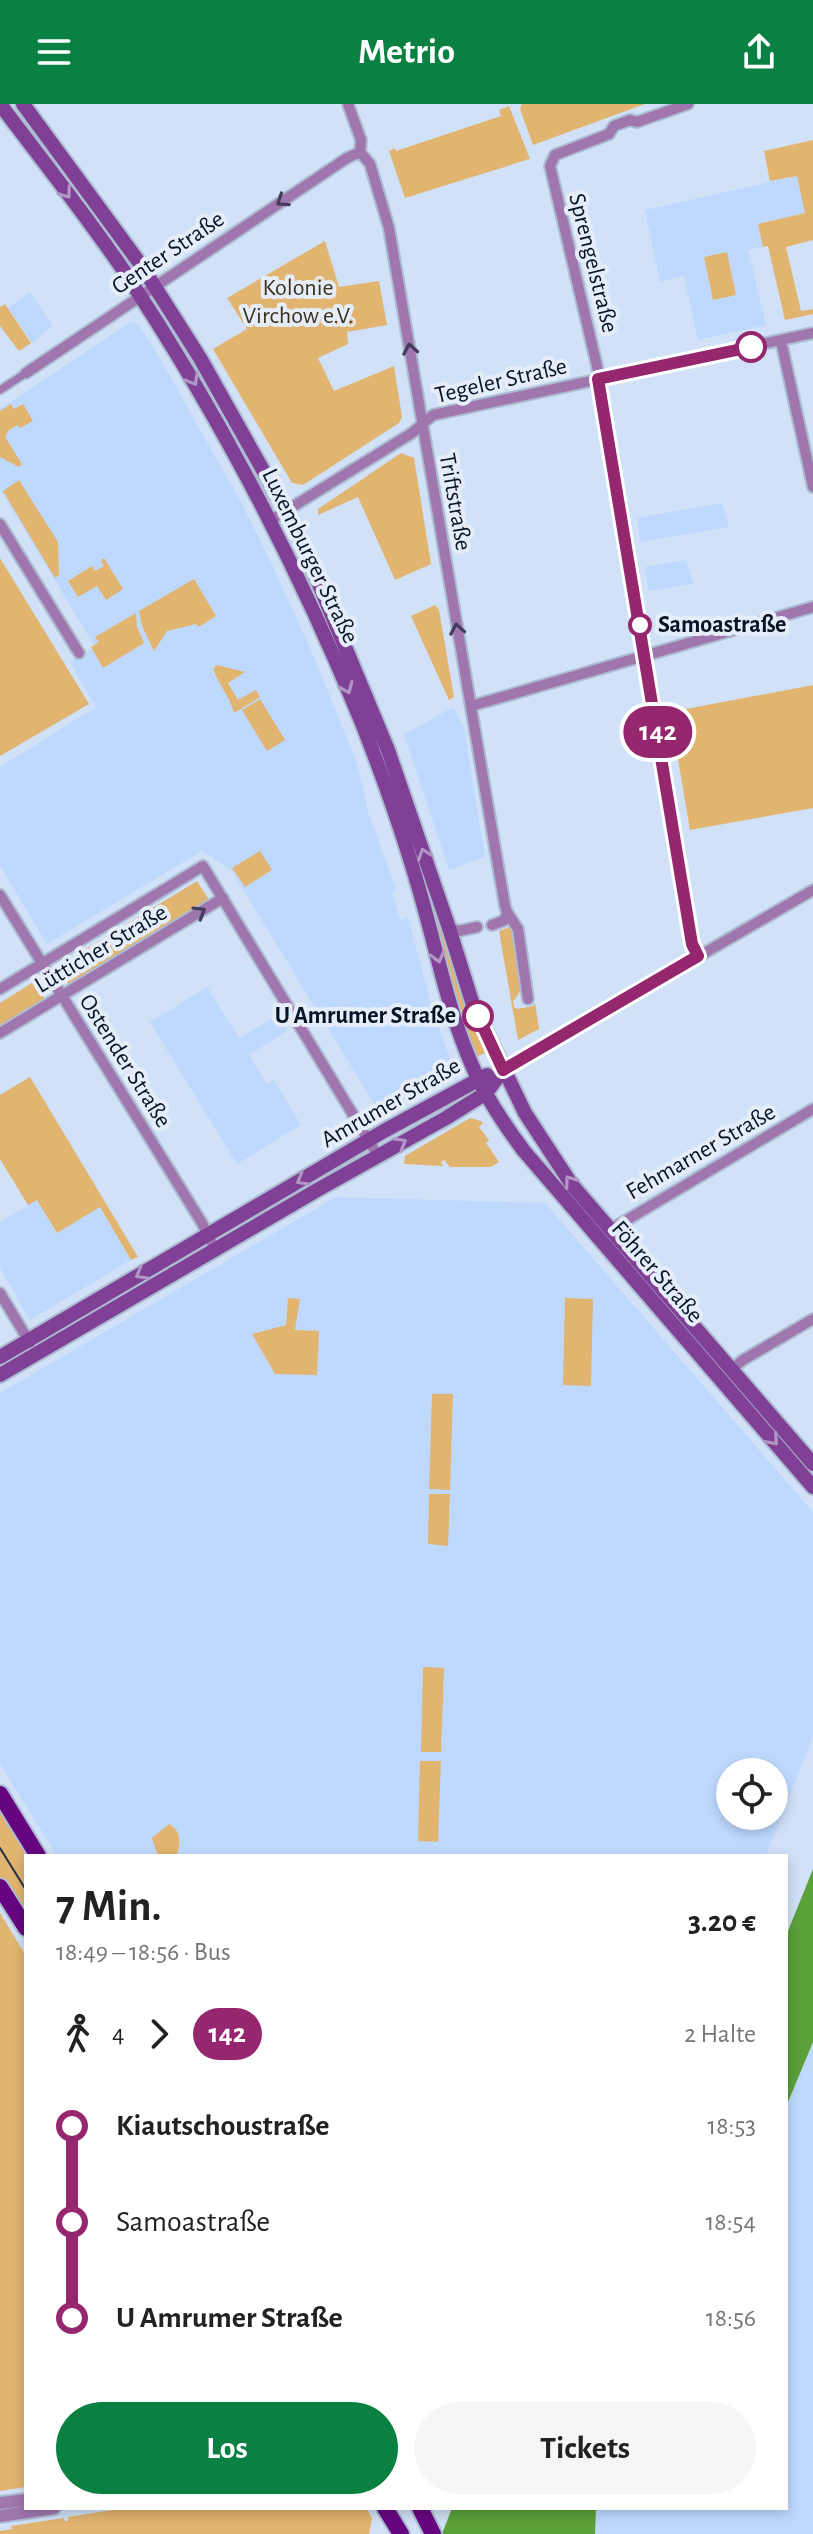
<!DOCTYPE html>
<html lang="de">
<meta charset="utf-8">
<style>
body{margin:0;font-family:"Alegreya Sans",sans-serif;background:#f6f6f6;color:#222;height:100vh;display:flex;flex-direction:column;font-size:30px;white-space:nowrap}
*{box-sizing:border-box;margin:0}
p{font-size:26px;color:#767676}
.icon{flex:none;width:44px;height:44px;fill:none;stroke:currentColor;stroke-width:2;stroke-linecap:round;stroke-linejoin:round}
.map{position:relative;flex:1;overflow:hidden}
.side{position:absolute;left:24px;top:1750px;width:764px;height:656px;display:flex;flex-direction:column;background:#fff;border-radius:0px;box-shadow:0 4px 12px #0003}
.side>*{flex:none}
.badge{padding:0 16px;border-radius:26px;font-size:28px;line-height:52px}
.controls{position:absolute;left:716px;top:1654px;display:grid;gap:16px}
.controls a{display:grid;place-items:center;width:72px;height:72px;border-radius:50%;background:#fff;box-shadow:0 4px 12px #0003;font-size:40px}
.map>.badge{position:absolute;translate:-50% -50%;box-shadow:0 0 0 4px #fff}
.legs{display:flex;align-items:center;gap:12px;height:88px;padding:0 32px;font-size:26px}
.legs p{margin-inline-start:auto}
.summary{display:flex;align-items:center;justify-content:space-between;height:136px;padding:0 32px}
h1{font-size:44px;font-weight:700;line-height:60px}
.action{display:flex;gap:16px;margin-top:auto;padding:16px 32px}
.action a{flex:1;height:92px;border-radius:48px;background:#0b8043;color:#fff;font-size:32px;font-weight:700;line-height:92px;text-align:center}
.action a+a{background:#f6f6f6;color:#222}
ul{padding:0 32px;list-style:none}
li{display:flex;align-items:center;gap:28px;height:96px;font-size:30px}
li i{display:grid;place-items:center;width:12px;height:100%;margin:0 10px;background:currentColor}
li i::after{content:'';width:20px;height:20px;margin:-10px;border:6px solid;border-radius:50%;background:#fff}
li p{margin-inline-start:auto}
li:first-child i{background:linear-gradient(#0000 50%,currentColor 0)}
li:last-child i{background:linear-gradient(currentColor 50%,#0000 0)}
header{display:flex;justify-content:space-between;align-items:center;height:104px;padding:0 32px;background:#0b8043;color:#fff;font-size:36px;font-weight:700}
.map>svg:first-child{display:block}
</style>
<header><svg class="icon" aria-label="menu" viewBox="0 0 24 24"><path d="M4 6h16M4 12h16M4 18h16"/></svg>Metrio<svg class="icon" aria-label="share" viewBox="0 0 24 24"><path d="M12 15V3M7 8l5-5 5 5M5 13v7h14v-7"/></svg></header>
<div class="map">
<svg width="813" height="2430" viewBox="0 0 813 2430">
<rect width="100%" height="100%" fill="#d1e1f7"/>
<path fill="#bfd9fe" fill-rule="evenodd" d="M797,72l9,37 -48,11 5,23 -15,3 18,75 -68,15 -14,-64 -24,6 -15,-72z
M30,188l23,34 -21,17 -24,-35z
M131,218l7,2 16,24 89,158 30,61 38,83 46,113 12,52 27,74 -4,3 8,28 8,-3 25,94 21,60 -73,44 -150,-245 -29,-19 -155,93 -47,-78v-99l96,-60 -26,-45 25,-15 -95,-158v-80z
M722,399l7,24 -88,15 -4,-24z
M686,456l7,24 -44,7 -4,-24z
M451,604l3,1 10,18 21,130 -36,13 -45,-135z
M207,883l32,51 38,-22 10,15 -38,24 18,29 7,-4 27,45 -64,39 -87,-142z
M336,1093l209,6 268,309v224l-47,120h-709l-57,-92v-371zM730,1668h44v44h-44z
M37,1096l20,33 43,-26 31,53 -101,60 -30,-52v-46z
M813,1938v492h-218l1,-26h190v-401z"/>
<path fill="#e1b470" d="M522,0h123l-112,41 -13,-36z
M509,2l21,53 -125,39 -16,-47 6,-3 1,3 105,-35 -2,-6z
M813,36v100l-27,7 15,64 12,-2v5l-28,6 -17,-74 -5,1 -5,-23 47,-11 -8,-37 -27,5 -6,-30z
M325,137l14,46 40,-6 8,44 -40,7 1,12 -30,14 16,33 60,-25 8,51 -3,6 -96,62 -11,-2 -79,-134 34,-20 -20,-31z
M727,148l9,43 -23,5 -9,-43z
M5,200l26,39 -12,8 -19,-25v-19z
M11,300l3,5 9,-5 10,17 -13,7 -2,-3 -9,5 -4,7 17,27 -3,3 -19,-10v-46z
M401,349l13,5 17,106 -36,16 -37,-83 -40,18v-6z
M19,376l39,62 1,33 -4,3 -52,-87z
M0,454l89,146 -89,52z
M104,454l19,31 -17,11 -9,-14 -19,11 -10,-16 24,-15 3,5 9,-5 -3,-6z
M194,475l22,37 -17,11 -3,-3 -29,7 -13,20 -12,-25 -3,-15z
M435,501l4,5 15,87 -5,3 -38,-84z
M136,509l1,14 7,16 -41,25 -12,-21 8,-5 -4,-5z
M217,561l28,7 -17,11 10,17 18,-10 4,7 -26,16c-5,-18 -15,-28 -21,-44z
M813,581v123l-123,22 -20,-118z
M260,595l25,41 -18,11 -25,-41z
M392,673l68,214 25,62 -9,4 -87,-279z
M260,747l12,19 -27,17 -13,-19z
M197,777l12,19 -140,85 -11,-19z
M510,823l3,2c4,21 18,56 0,72l1,6 3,2 16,-3 2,-3 4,26 -21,11 -19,-109z
M35,877l10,18 -45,28v-24z
M30,973l108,180 -7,3 -31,-53 -43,26 -20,-33 -9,5 -28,-46v-64z
M470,1014l11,3 2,2 -4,4 10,13 -3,3 13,19 -8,5h-41l-6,-7 -3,2 2,4 -39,-2 1,-8z
M288,1194l12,1 -5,31 24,1 -2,44 -42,-1 -23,-40 34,-9z
M565,1194l28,1 -2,87 -28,-1z
M432,1290h21l-3,96 -21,-1z
M429,1390h21l-2,52 -20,-2z
M423,1563l21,1 -3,84h-20z
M420,1657h21l-3,81 -20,-1z
M0,1705l29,47h-3v62l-26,-41z
M169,1720c13,7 11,19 8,32h-19l-6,-18z
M0,1809l26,43v531l-26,4z
M125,2404h241l6,10 -3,16h-369v-3l12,-2 -1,-3 53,-8 1,3h3v-4z"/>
<path fill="#5ba039" d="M813,1765v173l-27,65v-171z
M452,2404h144l-1,26h-153z"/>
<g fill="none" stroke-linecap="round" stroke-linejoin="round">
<defs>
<path id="pedestrian" d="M0,286l26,-17"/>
<path id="minor" d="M348,0l13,36 -1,12 10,12 19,64 116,678 2,6 11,17 10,70
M688,0l-51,18 -7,-2 -16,6 -5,8 -54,21 -5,11 47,200 95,578 6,12
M781,237l32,146
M26,269l321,-215 13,-6
M271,416l141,-87 21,-18 380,-82
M0,420l79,129
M471,602l342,-99
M0,791l202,328 13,26
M492,821l13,-5 2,-8
M449,824l10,3 18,-4
M0,885l203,-123 175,290
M0,929l223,-135
M503,966l310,-180
M610,1126l203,-121
M0,1189l30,50
M731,1266l12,-10 70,-41"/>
<path id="tertiary" d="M0,2399l26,-3
M0,2412l54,-8"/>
<path id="secondary" d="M0,0c42,56 87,112 126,170 94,142 172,292 236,449 21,54 41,110 57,166 17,58 28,118 52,174 13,32 32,60 53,88l289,336
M23,0l118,161 59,93 96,171 92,221 61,178 24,77 52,108 47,72 241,279
M0,1253l384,-226 103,-56
M0,1271l319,-186 127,-71 40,-25 17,-23"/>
<path id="primary" d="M0,1690l38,62
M0,1783l26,41
M385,2404l16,26
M420,2404l13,26"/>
</defs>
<use href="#pedestrian" stroke="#acbcd1" stroke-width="11"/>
<use href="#minor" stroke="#acbcd1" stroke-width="14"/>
<use href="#tertiary" stroke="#acbcd1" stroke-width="16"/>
<use href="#secondary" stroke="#acbcd1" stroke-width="18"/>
<use href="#primary" stroke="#acbcd1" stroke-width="20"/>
<use href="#pedestrian" stroke="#a076af" stroke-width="7"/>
<use href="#minor" stroke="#a076af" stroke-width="10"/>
<use href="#tertiary" stroke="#a076af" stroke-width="12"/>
<use href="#secondary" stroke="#804095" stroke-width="14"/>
<use href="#primary" stroke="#670581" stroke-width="16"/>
<path stroke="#253346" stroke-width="2" d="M0,1744l26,42"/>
</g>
<defs><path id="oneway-chevron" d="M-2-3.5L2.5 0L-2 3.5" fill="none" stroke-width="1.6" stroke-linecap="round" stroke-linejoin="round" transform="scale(2)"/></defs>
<g stroke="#b296c6">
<use href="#oneway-chevron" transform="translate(66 89) rotate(54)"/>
<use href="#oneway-chevron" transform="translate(193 276) rotate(60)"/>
<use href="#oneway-chevron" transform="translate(347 584) rotate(67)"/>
<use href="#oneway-chevron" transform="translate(424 750) rotate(-109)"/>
<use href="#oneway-chevron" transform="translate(438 853) rotate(75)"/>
<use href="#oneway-chevron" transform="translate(401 1039) rotate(-30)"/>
<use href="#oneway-chevron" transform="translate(302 1076) rotate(150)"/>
<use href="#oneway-chevron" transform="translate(570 1077) rotate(-126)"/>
<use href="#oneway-chevron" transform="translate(141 1170) rotate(150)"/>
<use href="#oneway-chevron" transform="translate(773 1336) rotate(49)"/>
</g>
<g stroke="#443b5d">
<use href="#oneway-chevron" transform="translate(282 97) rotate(146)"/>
<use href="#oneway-chevron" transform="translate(410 245) rotate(-100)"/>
<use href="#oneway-chevron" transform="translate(457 525) rotate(-100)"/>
<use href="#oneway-chevron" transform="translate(200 808) rotate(-31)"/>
</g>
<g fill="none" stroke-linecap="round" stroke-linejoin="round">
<defs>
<path id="line-1" d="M478,912l25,54 195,-114 -6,-12 -94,-565 153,-32"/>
</defs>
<use href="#line-1" stroke="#fff" stroke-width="18"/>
<use href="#line-1" stroke="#95276e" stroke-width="12"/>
</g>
<g fill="#fff" stroke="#95276e" stroke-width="4">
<circle cx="751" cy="243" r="14"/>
<circle cx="640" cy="521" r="10"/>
<circle cx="478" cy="912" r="14"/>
</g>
<g text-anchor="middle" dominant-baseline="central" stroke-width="8" stroke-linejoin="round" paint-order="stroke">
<g font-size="24" fill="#061326" stroke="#e5edf8">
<text transform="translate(168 149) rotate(-34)">Genter Straße</text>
<text transform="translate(593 159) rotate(76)">Sprengelstraße</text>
<text transform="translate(501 277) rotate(-13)">Tegeler Straße</text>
<text transform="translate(455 398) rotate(80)">Triftstraße</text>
<text transform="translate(310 452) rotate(64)">Luxemburger Straße</text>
<text transform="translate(101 845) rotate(-31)">Lütticher Straße</text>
<text transform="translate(125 957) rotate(58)">Ostender Straße</text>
<text transform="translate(391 999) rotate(-30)">Amrumer Straße</text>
<text transform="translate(701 1048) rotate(-30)">Fehmarner Straße</text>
<text transform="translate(657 1168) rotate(49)">Föhrer Straße</text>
</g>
<g font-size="24" fill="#3c2f1b" stroke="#e5edf8">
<text x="298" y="184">Kolonie<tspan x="298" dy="28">Virchow e.V.</tspan></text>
</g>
<g font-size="24" font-weight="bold" fill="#061326" stroke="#e5edf8" text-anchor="start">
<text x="658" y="521">Samoastraße</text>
<text x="456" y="912" text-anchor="end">U Amrumer Straße</text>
</g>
</g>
</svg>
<div class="controls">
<a><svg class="icon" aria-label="locate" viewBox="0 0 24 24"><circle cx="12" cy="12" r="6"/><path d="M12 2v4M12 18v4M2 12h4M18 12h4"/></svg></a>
</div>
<b class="badge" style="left:658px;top:628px;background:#95276e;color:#fff">142</b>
<section class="side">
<div class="summary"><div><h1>7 Min.</h1><p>18:49 – 18:56 · Bus</p></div><b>3.20 €</b></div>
<div class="legs"><svg class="icon" aria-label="walk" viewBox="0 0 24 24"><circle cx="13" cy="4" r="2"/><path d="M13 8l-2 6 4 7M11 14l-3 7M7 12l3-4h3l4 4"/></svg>4<svg class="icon" aria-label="forward" viewBox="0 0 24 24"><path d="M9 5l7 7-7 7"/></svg><b class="badge" style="background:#95276e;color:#fff">142</b><p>2 Halte</p></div>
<ul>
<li><i style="color:#95276e"></i><b>Kiautschoustraße</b><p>18:53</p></li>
<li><i style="color:#95276e"></i><span>Samoastraße</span><p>18:54</p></li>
<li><i style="color:#95276e"></i><b>U Amrumer Straße</b><p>18:56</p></li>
</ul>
<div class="action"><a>Los</a><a>Tickets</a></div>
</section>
</div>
